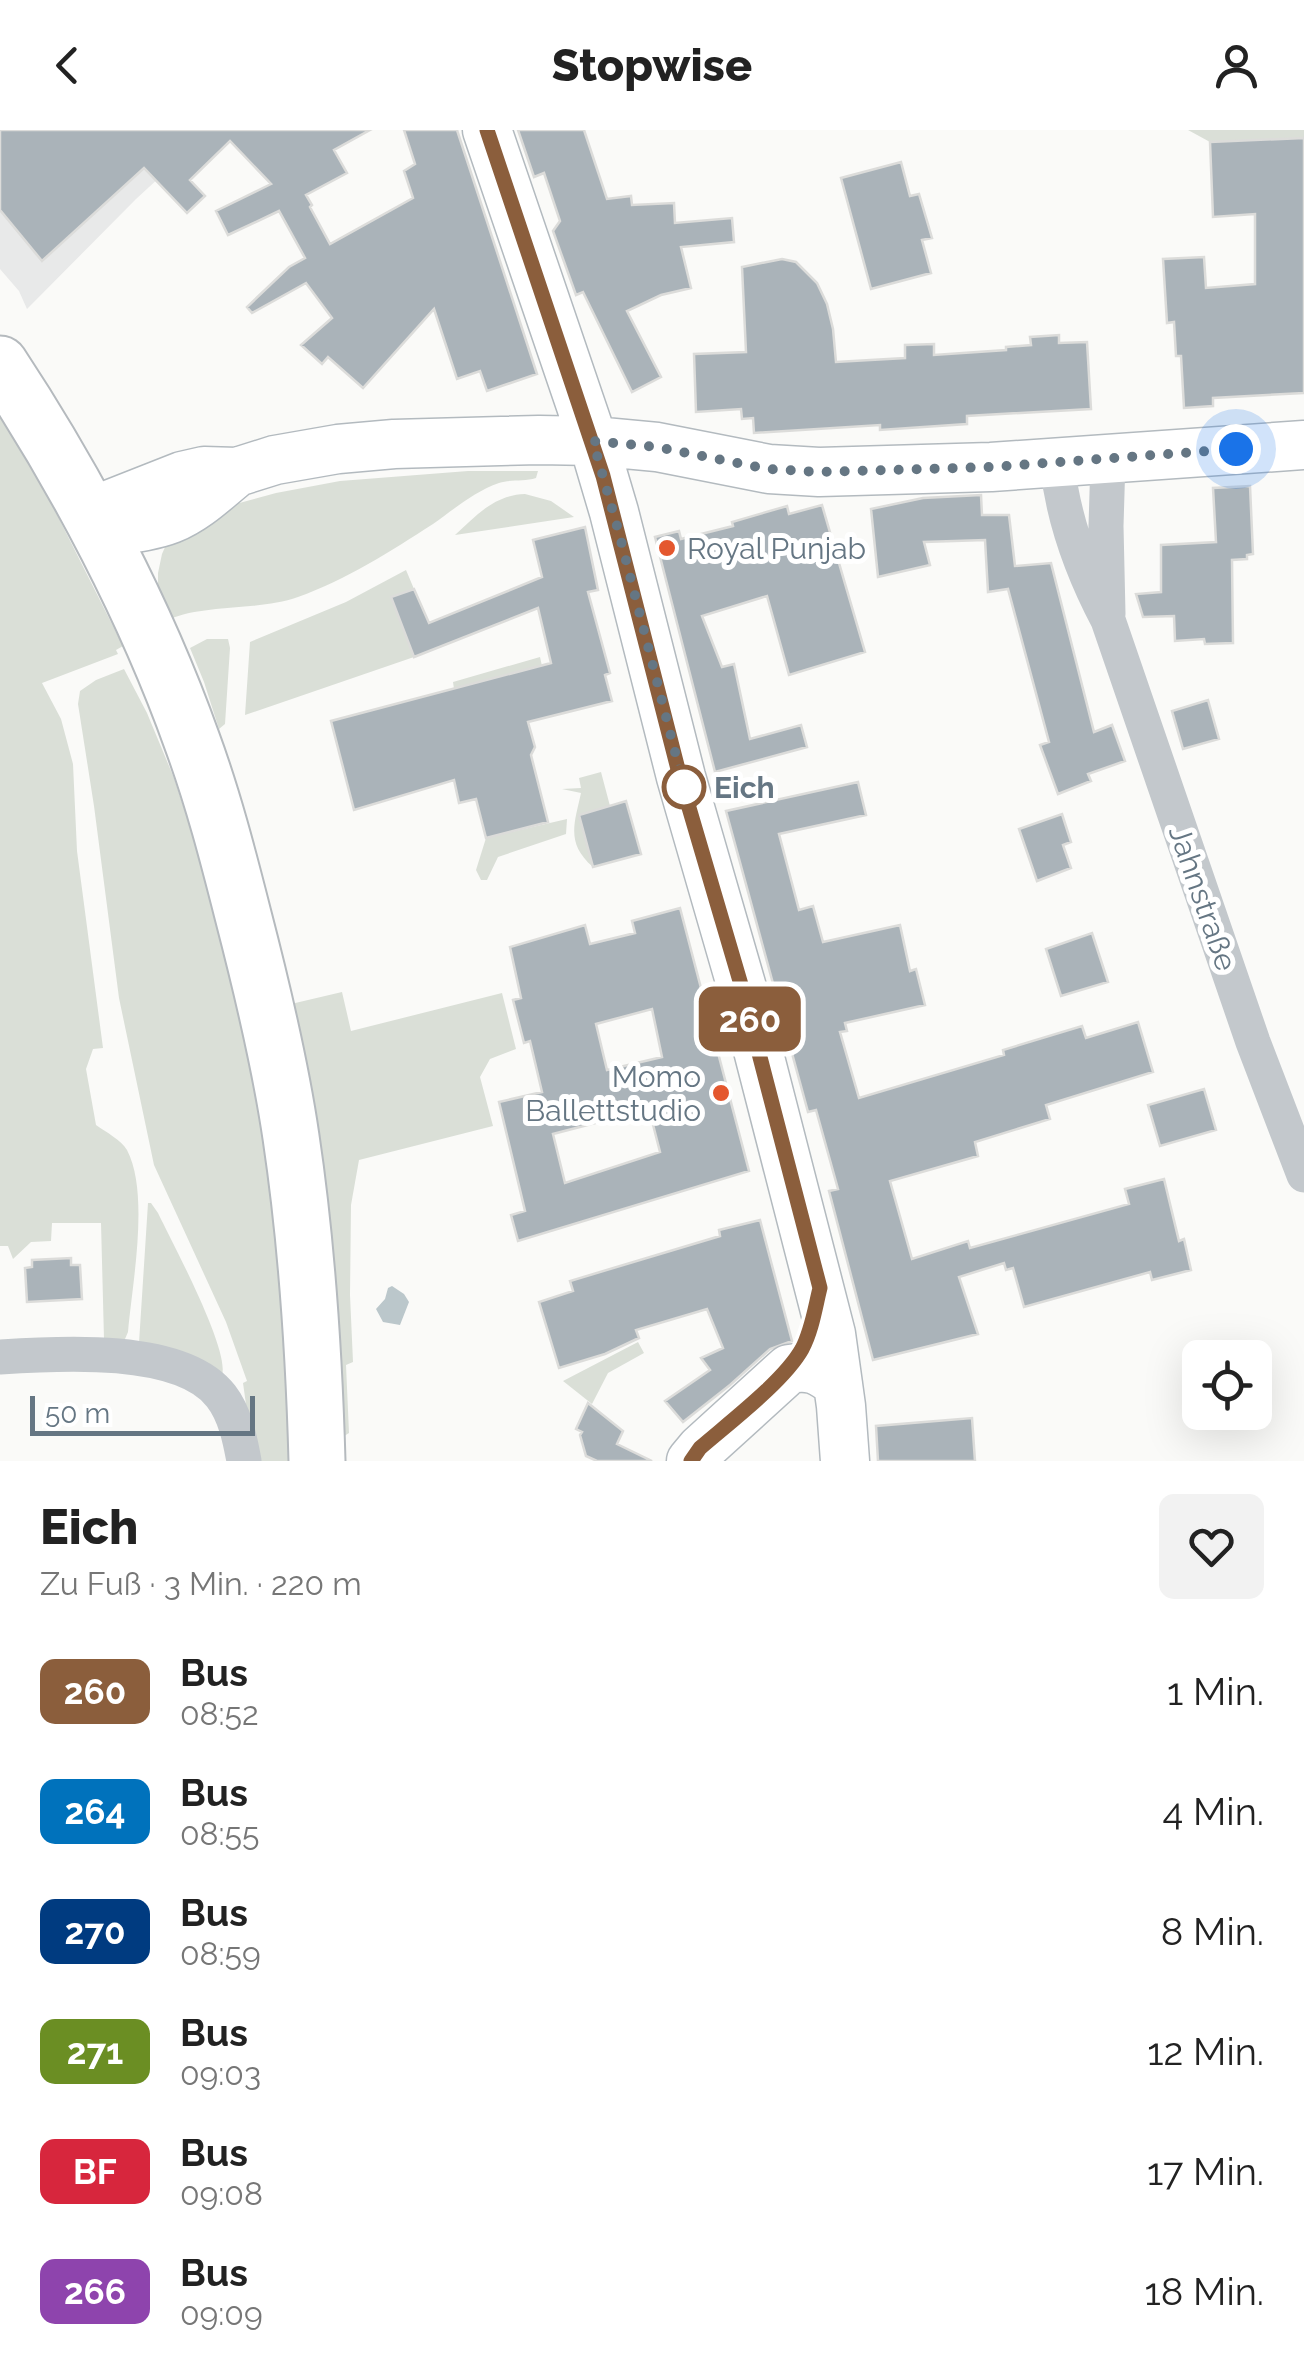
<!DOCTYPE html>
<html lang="de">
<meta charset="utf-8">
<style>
body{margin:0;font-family:Raleway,sans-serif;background:#f2f2f2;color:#222;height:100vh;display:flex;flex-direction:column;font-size:38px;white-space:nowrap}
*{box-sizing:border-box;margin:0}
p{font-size:32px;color:#767676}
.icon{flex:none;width:55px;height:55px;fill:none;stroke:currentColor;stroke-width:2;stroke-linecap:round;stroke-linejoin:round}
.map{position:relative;height:1331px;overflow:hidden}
.side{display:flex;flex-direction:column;background:#fff;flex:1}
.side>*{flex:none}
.badge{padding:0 20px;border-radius:15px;font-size:35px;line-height:65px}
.buttons{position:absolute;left:1182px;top:1210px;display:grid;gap:20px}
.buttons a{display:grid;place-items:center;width:90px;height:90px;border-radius:15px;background:#fff;box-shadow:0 10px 40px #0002;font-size:50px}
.scale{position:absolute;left:30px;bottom:25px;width:225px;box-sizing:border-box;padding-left:10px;border:5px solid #657683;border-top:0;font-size:28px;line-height:35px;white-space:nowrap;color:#657683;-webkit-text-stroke:8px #fff;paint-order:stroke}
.you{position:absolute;width:50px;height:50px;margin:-25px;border:8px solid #fff;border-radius:50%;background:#1a73e8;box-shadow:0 0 0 15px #1a73e833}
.map>.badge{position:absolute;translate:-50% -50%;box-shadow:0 0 0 5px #fff}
.round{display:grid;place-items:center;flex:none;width:105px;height:105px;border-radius:15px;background:#f2f2f2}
.summary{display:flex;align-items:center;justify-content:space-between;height:170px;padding:0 40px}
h1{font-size:48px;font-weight:800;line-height:75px}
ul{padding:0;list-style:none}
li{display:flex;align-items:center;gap:30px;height:120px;padding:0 40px}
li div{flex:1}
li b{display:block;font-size:38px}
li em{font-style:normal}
li .badge{min-width:110px;font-weight:700;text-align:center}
header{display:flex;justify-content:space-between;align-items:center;height:130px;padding:0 40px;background:#fff;font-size:45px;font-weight:800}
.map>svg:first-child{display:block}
</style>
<header><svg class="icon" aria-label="back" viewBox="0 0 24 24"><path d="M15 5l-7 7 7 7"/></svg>Stopwise<svg class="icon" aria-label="person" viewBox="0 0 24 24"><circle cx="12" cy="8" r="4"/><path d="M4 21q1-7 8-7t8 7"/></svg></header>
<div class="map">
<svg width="1304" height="1331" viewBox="0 0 1304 1331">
<rect width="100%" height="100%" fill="#fafaf8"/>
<path fill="#e8e9e9" d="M0,0h210v1l-74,68 -109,110 -8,-18 -19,-22z"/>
<path fill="#dadfd7" d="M1188,0h116v8l-94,4z
M0,282l31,51 92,183 -7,4 2,4 -76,29 19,36 12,45 4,87 26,197 -10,1 -7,20 10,56c10,7 25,15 31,25 23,44 5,134 1,182l-3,7h-21l-3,-116h-49l-1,18 -20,1 -18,17 -5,-13h-8z
M468,341h70l-2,7c-12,4 -25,1 -37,5 -24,8 -46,27 -66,41 -42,27 -87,56 -135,73 -40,14 -93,7 -128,22l-12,-26v-20l4,-19 7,-16 52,-30 55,-15 64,-12z
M525,364l26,7 23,16 -119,18c22,-20 39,-40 70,-41z
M406,440l8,19 -23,9 23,59 -169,58 5,-73 96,-40z
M207,509h21l2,9 -5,76 -6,5 -15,-47 -14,-34z
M540,527l2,9 -88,23 -1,-7z
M124,539l23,44 27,65 55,168 48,258 18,257h-41l-11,-78 4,-2 -21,-59 -72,-157 -35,-167 -25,-192 -16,-102 2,-13 16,-11z
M601,642l9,34 -31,9 14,52c-27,-24 -19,-42 -12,-74l-19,-4 19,-1 -2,-10z
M567,689l-1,15 -68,23 -11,23h-6l-5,-10 10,-32z
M342,862l9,39 151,-38 14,56 -26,10 -10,18 13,49 -134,34 -8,45 -1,90 3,67 -7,3 3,68 -8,5 -50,-434z
M148,1073h3l7,10c14,29 72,137 64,162l-83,-32z
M638,1212l6,11 -36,20 -16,31 -29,-23z"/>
<path fill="#bbc7cb" d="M392,1156l12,8 5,8 -9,23 -17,-3 -7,-13 9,-10 3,-11z"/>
<path fill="#aab3b9" stroke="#dcdcda" stroke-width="2.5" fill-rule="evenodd" d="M0,0h370l-36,20 13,23 -41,22 6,10 -2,2 20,37 83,-46 -9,-27 11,-7 -11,-34h53l80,244 -50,17 -7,-20 -23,8 -23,-70 -71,79 -35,-31 -6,7 -21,-19 31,-27 -26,-35 -54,30 -5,-6 42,-40 16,-9 -26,-47 -51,24 -12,-24 55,-27 -41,-43 -40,39 15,16 -18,17 -43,-45 -102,93 -42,-51z
M518,0h66l23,69 24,-3 1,9 42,-2 1,20 57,-5 2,24 -53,5 10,41 -30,7 -34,16 34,66 -29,15 -49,-100 -7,3 -23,-64 7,-10 -16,-48 -10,4z
M1304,8v255l-91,5v8l-29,2 -3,-52h-5l-2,-34 -7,1 -4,-64 41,-2 2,31 49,-4v-70l-42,3 -3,-75z
M901,32l9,34 9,-2 13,44 -10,2 9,33 -60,16 -30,-111z
M782,129l14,3 21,21 10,21 6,25 3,33 69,-4v-13l29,-1v11l72,-5v-3l25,-2 -1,-8 29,-2v8l28,-1 4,67 -124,7v8l-87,6v-5l-126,8 -1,-15 -11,1 -1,-10 -45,3 -2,-58 52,-2 -4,-85z
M1250,356l3,68 -6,1v4l-15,1 1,83 -28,1 -1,-5 -29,2 -1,-25 -31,1 -7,-23 25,-2v-47l55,-3 -3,-54z
M981,365l1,20h27l6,51 36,-3 43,169 18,-7 13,36 -37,13 3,7 -33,13 -18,-49 9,-3 -41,-153 -20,3 -3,-52 -61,2 6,23 -52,12 -7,-68 52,-11z
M822,375l43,147 -76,23 -22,-79 -65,20 20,51 12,-3 16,75 51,-14 6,22 -92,25 -60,-235 24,-6 2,8 52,-13 -1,-4 55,-16 2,8z
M585,397l13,63 -10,2 22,81 -5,2 7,26 -84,21 7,25 -4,8 17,67 -62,16 -10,-39 -17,4 -5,-23 -100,30 -23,-89 220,-58 -13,-55 -124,49 -23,-60 23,-8 15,34 113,-46 -9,-37z
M1208,570l11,39 -36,10 -11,-38z
M858,652l8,33 -87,19 20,76 14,-4 10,36 77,-17 10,46 6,-2 9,36 -80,18 2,8 -7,1 19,66 145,-43 -1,-5 79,-24 4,12 52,-16 15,50 -107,33 4,14 -75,23 3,14 -88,25 22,78 56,-18 2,7 159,-44 -4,-15 39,-10 15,62 5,-2 7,31 -39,10 -2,-8 -126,35 -11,-39 -7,2 -2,-7 -45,14 19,57 -105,26 -44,-169 9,-2 -22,-79 -8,2 -82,-301z
M626,671l15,53 -48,13 -14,-52z
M1062,684l9,28 -8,3 8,23 -34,13 -18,-52z
M680,778l69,263 -231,70 -7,-26 14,-4 -26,-109 43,-10 -12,-51 -6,2 -11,-43 8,-2 -11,-51 75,-22 5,19 45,-11 -3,-12zM652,879l10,48 -55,13 -11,-46zM649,979l11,43 -95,31 -12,-49z
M1092,803l16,49 -47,14 -15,-47z
M1204,959l12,41 -56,16 -12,-41z
M760,1090l32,121 -22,8 -40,36 -47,37 -18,-21 45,-31 -9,-12 22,-10 -16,-39 -71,21 3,8 -34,16 -46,14 -20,-66 34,-11 -3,-10 150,-45 -1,-6z
M71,1128v7h9l2,34 -55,3 -2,-34 7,-1v-7z
M588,1273l35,28 -6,13 35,17h-55l-11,-5 -6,-21 2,-3 -6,-3z
M972,1288l3,43h-97l-2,-35z"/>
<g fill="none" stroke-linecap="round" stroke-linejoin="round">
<defs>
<path id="secondary" d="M487,0l106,311 21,71 67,265 61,211 89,346 10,72 4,55
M88,383l94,-37 22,-5 33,1 38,-12 63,-11 56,-5 145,-4 54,1 64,6 112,22 50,3 172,-5 313,-22
M98,403c24,-4 50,-5 73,-14 25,-10 45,-30 66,-47
M691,1331l10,-12 88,-80c22,-4 31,1 49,15"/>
<path id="primary" d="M0,234c76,115 146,248 192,377 21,57 36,115 51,174 19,73 37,147 48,222 16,107 23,216 26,324"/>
</defs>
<use href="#secondary" stroke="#b3babf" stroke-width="51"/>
<use href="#primary" stroke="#b5babe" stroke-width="59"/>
<path stroke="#c3c8cc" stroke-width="35" d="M1057,333c6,56 25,108 51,157l145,422 51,133
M1108,484l-2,-88 2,-66
M0,1227c58,-4 182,-12 221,39 14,18 19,43 23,65"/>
<use href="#secondary" stroke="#fff" stroke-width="48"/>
<use href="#primary" stroke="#fff" stroke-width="55"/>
</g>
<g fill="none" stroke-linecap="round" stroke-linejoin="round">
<defs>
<path id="line" d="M487,0l116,346 77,301 62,211 78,300c-5,20 -8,42 -18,61 -18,32 -72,73 -102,99l-9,13"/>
</defs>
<use href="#line" stroke="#fff" stroke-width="22"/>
<use href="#line" stroke="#8b5e3c" stroke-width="15"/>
<path stroke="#657683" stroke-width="10" stroke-dasharray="0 18" d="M684,657l-65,-254 -26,-92 64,6 111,22 51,3 173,-5 244,-18"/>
</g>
<g fill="#e4572e" stroke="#fff" stroke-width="4">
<circle cx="667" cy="418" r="10"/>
<circle cx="721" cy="963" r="10"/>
</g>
<circle fill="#fff" stroke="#8b5e3c" stroke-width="5" cx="684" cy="657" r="20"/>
<g text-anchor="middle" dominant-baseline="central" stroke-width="10" stroke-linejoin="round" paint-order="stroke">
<g font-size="30" fill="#657683" stroke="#fff" text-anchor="start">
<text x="687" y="418">Royal Punjab</text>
<text x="701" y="946" text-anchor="end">Momo<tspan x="701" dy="34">Ballettstudio</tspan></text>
</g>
<g font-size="30" font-weight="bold" fill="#657683" stroke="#fff" text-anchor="start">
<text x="714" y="657">Eich</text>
</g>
<g font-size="30" fill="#657683" stroke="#fff">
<text transform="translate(1203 768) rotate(71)">Jahnstraße</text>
</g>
</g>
</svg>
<div class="buttons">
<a><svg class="icon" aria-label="locate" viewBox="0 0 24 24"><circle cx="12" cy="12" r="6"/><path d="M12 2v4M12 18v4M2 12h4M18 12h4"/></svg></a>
</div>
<div class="scale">50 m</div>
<div class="you" style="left:1236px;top:319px"></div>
<b class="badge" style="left:750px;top:889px;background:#8b5e3c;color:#fff">260</b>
</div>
<section class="side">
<div class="summary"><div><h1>Eich</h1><p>Zu Fuß · 3 Min. · 220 m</p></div><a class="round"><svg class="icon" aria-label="heart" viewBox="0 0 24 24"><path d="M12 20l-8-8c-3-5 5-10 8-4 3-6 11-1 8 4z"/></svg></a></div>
<ul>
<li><span class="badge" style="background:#8b5e3c;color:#fff">260</span><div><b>Bus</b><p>08:52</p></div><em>1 Min.</em></li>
<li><span class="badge" style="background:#0072bc;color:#fff">264</span><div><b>Bus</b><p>08:55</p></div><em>4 Min.</em></li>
<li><span class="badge" style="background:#003b80;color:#fff">270</span><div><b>Bus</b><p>08:59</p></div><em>8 Min.</em></li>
<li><span class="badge" style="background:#6b8e23;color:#fff">271</span><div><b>Bus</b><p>09:03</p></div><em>12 Min.</em></li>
<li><span class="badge" style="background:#d7263d;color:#fff">BF</span><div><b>Bus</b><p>09:08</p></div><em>17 Min.</em></li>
<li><span class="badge" style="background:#8e44ad;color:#fff">266</span><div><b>Bus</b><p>09:09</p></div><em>18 Min.</em></li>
</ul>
</section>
